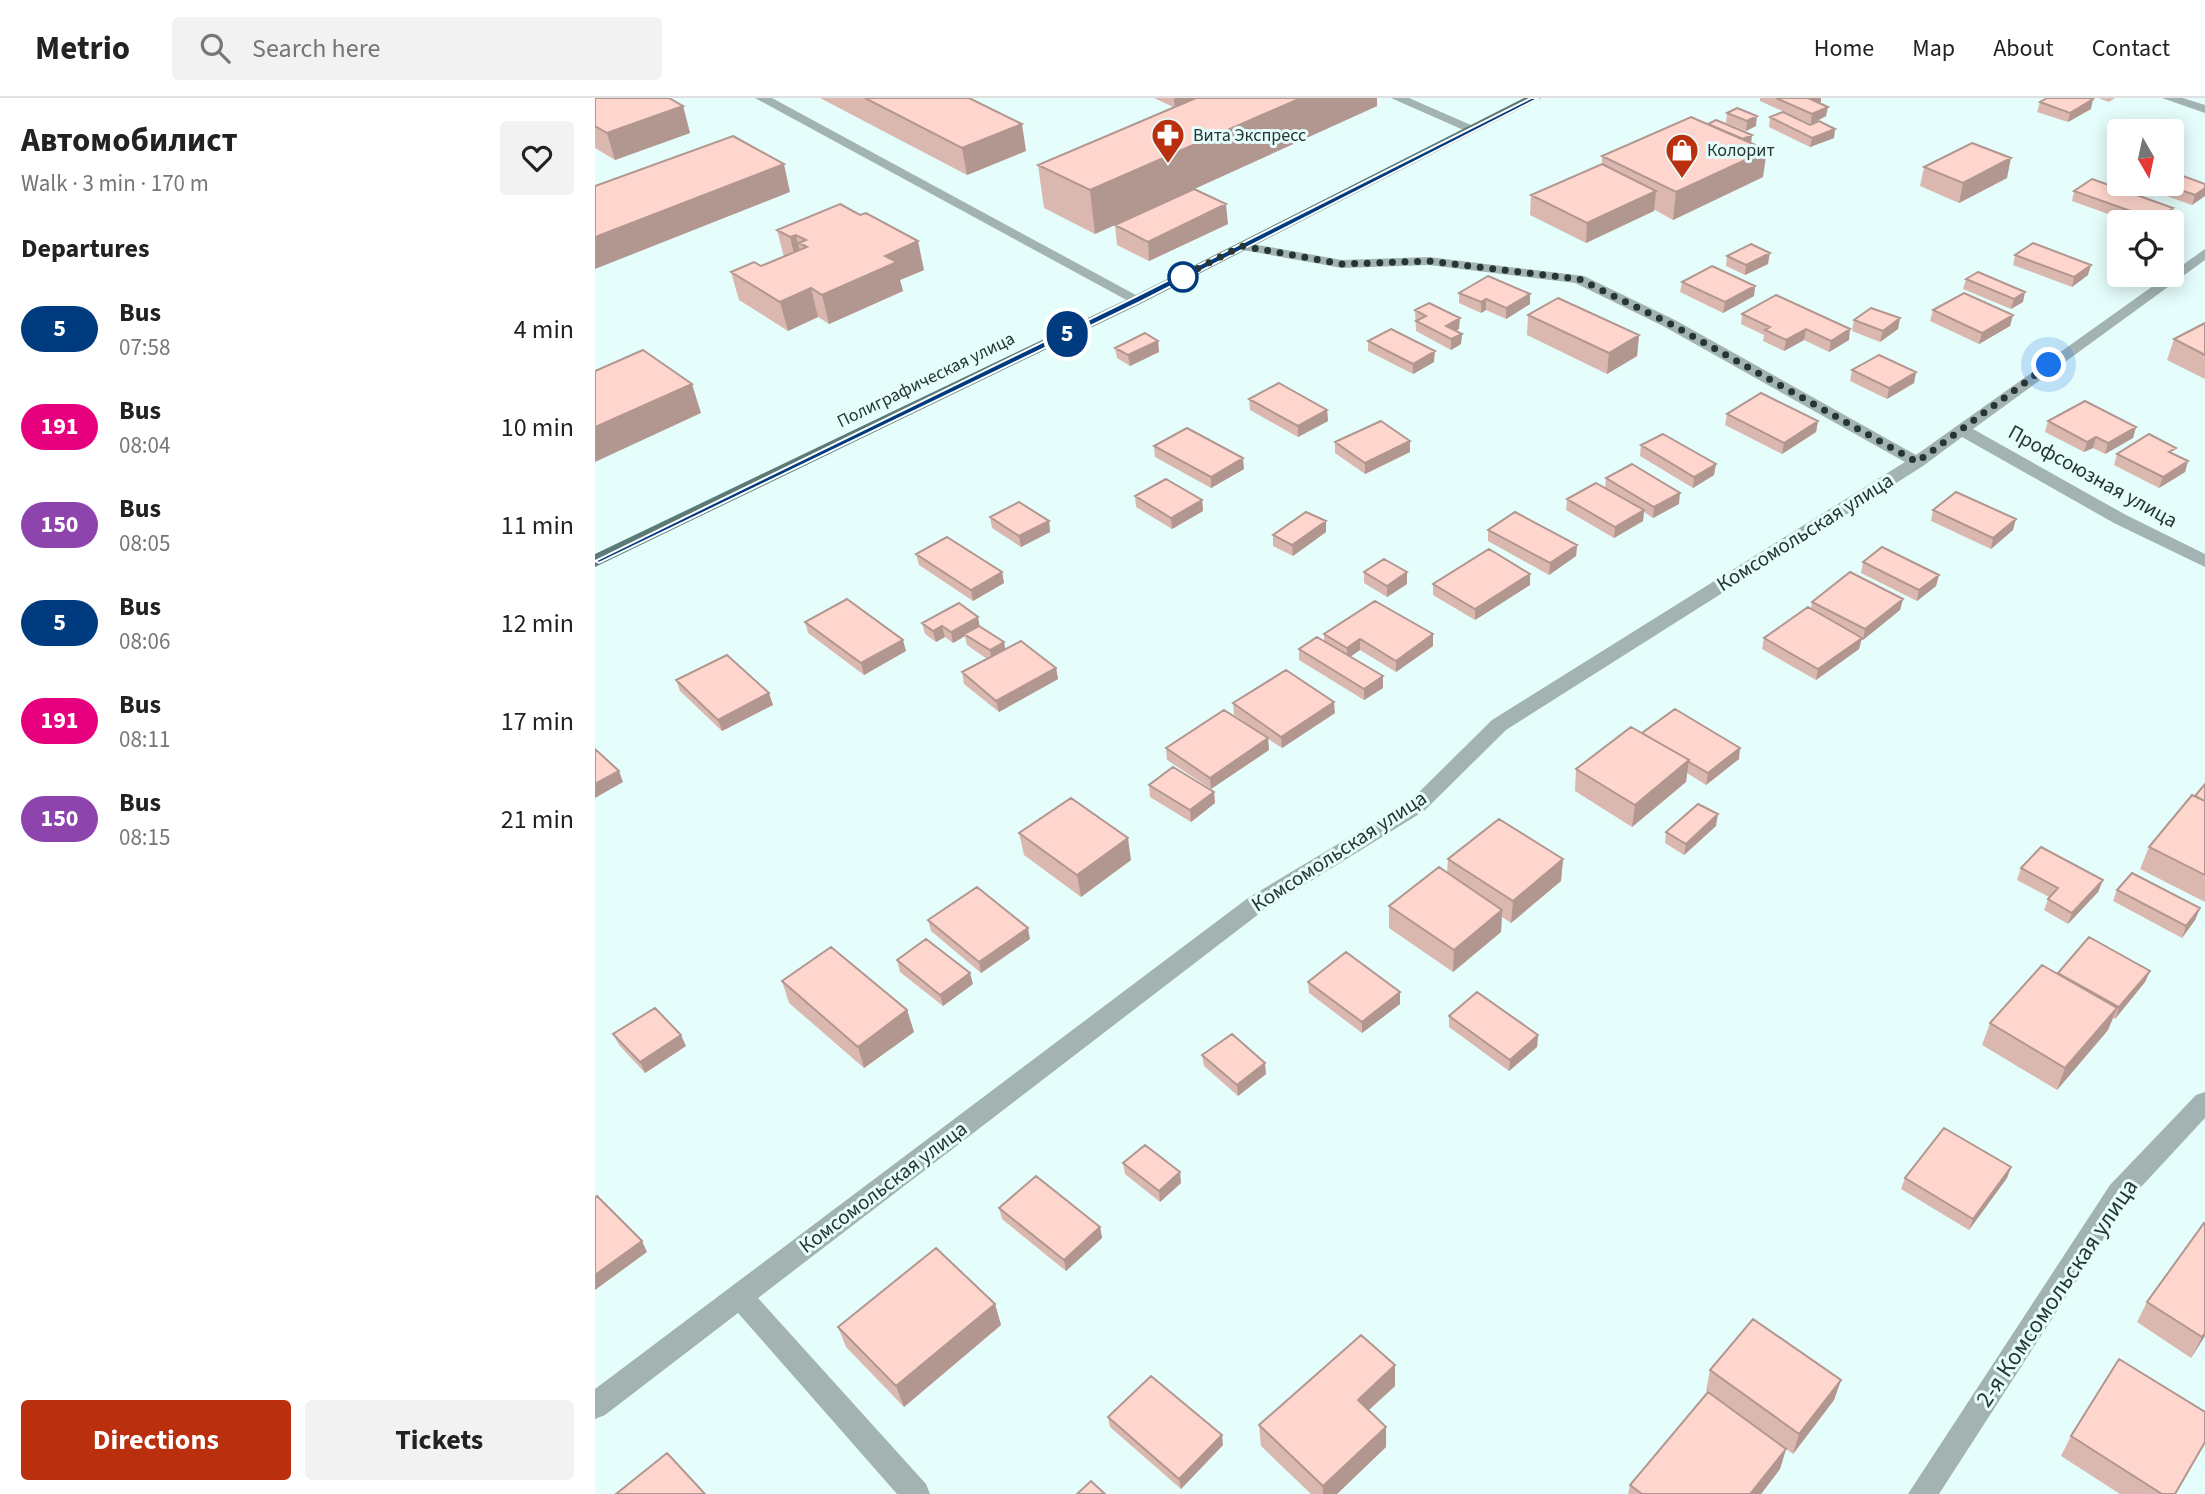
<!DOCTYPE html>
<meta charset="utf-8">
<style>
body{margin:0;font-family:"Source Sans 3",sans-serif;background:#f2f2f2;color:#222;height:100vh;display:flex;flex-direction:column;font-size:26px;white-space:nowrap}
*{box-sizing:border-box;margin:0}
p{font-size:23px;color:#767676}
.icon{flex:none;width:38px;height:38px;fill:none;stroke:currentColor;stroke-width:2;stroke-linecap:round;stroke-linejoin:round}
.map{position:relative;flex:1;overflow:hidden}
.panel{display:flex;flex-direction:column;background:#fff;width:595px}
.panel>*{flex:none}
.badge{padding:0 14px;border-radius:23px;font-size:24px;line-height:46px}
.needle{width:46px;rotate:171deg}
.controls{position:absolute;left:1512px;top:21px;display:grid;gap:14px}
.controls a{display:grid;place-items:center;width:77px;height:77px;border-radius:7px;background:#fff;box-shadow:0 4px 18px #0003;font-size:35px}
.you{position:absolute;width:35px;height:35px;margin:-18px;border:5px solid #fff;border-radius:50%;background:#1a73e8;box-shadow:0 0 0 10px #1a73e833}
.map>.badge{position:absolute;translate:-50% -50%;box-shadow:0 0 0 4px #fff}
h2{padding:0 21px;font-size:26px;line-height:63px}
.round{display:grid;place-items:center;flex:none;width:74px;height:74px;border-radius:7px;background:#f2f2f2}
.summary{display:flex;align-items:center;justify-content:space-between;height:119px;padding:0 21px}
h1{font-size:33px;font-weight:700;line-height:52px}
.button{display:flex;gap:14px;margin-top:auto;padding:14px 21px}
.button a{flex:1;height:80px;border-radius:7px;background:#ba300e;color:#fff;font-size:28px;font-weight:700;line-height:80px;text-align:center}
.button a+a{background:#f2f2f2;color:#222}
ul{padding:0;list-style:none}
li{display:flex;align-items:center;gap:21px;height:98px;padding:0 21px}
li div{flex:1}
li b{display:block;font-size:26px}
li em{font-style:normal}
li .badge{min-width:77px;font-weight:700;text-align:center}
header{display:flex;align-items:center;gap:42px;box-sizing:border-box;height:98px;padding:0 35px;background:#fff;border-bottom:2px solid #e0e0e0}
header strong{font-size:33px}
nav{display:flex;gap:38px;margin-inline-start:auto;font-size:24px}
.search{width:490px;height:63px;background:#f2f2f2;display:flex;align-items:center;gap:18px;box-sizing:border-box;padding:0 24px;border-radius:7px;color:#767676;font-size:26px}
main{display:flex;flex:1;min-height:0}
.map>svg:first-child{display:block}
</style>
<header>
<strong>Metrio</strong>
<div class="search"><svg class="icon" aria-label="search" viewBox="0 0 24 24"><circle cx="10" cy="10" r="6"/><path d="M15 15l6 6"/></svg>Search here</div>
<nav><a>Home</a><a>Map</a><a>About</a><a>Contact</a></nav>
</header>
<main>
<section class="panel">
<div class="summary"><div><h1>Автомобилист</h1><p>Walk · 3 min · 170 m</p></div><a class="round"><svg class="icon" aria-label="heart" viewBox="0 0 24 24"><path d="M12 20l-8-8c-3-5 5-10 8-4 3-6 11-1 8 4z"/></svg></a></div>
<h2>Departures</h2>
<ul>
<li><span class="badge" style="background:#003b80;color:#fff">5</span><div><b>Bus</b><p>07:58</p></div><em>4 min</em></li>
<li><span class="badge" style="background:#e6007e;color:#fff">191</span><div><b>Bus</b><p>08:04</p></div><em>10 min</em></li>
<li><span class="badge" style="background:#8e44ad;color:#fff">150</span><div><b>Bus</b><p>08:05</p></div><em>11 min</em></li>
<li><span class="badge" style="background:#003b80;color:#fff">5</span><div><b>Bus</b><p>08:06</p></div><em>12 min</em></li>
<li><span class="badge" style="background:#e6007e;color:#fff">191</span><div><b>Bus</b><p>08:11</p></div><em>17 min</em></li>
<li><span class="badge" style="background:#8e44ad;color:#fff">150</span><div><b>Bus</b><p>08:15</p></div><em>21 min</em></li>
</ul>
<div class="button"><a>Directions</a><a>Tickets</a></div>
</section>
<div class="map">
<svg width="1610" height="1396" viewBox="0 0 1610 1396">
<rect width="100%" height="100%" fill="#e5fdfb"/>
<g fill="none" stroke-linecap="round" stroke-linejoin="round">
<path fill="#a2b3b2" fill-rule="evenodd" d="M160,0h17l373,202 -8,5 -5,-2z
M796,0h18l71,31 -12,3z
M1567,0h21l22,7v8z
M647,144l100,18 87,-3 155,19 91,44 241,135 289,-206v11l-232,169 153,86 79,39v13l-91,-44 -152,-86 -39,29 -417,264 -82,81 -160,99 -506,388 168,186 4,10h-33l-159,-181 -133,102 -10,4v-30l653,-491 162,-97 82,-81 413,-258 -242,-136 -88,-43 -146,-18 -87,3 -105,-19 -2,-3z
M1610,994v26l-77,83 -189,293h-31l202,-309 86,-90z"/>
<path fill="#5b7a78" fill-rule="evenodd" d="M929,0h17l-399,205 -547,264v-13l537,-257z"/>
</g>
<path fill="#dab8b0" d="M0,0l88,8 7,27 -75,27 -20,-12z
M225,0h149l57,53 -59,24z
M559,0h223v8l-183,83 34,35 -79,37 -32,-16 -2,-20 51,-23 -71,32 -51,-26 -6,-43 135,-58z
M1165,0h61v4l-2,1 7,13 -15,8 -51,-23z
M1503,0h17l-6,4z
M1445,4l51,7 -23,13 -31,-10z
M1142,10l19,18 -10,5 -20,-8 1,-10z
M1175,19l65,12 -1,9 -24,9 -41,-20z
M1156,45l12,34 -90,43 -18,-10 -69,33 -56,-28 1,-20 71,-31v-8z
M1329,69l83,11 -48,25 -39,-17z
M1550,86h60v12l-13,9 -48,-17z
M1479,93l96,27 -6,4h-34l-58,-21z
M245,106l84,66 -24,10 3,11 -74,33 -11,-7 -30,14 -49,-31 -8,-28 30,-6 23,-9 -7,-27z
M1420,157l73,20 -16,12 -59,-22z
M1132,158l41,8 -23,11 -19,-9z
M1371,181l57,23 -12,7 -48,-20z
M1087,184l73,4 -1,10 -31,17 -43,-21z
M864,195l71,11 -24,15 -20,-9 -5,3 -22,-10z
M820,212l44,19 -3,2 6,3 -1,10 -10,6 -35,-19z
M1338,212l80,5 -3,11 -31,18 -49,-23z
M1147,216l107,26 -20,12 -25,-12 -20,11 -21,-10 1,-6 -23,-11z
M933,217l111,20 -2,21 -30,18 -80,-39z
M1305,220l-2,11 -18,13 -28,-11 2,-11z
M1610,225v56l-38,-19 7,-21z
M563,243l1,11 -29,14 -13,-8 -2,-10z
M773,243l66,21 -21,12 -45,-23z
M1257,272l64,2 -2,11 -27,16 -37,-18z
M654,301l78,11 1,11 -30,16 -48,-27z
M1132,316l91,7 -2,11 -34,22 -57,-29z
M1453,323l88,6 -3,11 -28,16 -12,-6 -9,4 -39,-20z
M815,343v11l-45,22 -30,-21v-11z
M1046,347l75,19 -2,11 -21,13 -53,-32z
M559,348l90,23 -33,19 -56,-31z
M1522,356h57l14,7 -3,11 -26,16 -45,-23z
M1011,380l73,26 -26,14 -9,-6 -1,9 -29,17 -48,-28 1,-11 38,-11z
M540,398l67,4 1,11 -31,18 -36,-22z
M1338,412l80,20 -22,19 -60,-28z
M395,419l59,4 1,11 -29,15 -29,-19z
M731,423v11l-33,24 -20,-10v-11z
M893,432l89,15 -1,11 -27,19 -61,-34z
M321,456l86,18 2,11 -31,18 -54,-36z
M1268,464l76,13 -3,11 -19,15 -56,-28z
M769,474h43v12l-20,13 -23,-14z
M935,476v11l-55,35 -42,-25v-11z
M1308,501l-3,11 -37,30h-2l-2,9 -43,31 -54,-31 2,-11 47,-29 1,-7z
M210,524l101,29 -42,24 -56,-42z
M327,525l58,3 24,16 1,7 51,19 2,11 -59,33 -35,-28 -2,-12 25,-13 -20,-14 -2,-9 -12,7 -8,-6 -9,5 -11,-8z
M729,536h109v12l-37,26 -36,-22 -10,7 33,31 -19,12 -65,-40v-11l25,-8z
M81,582l93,13 4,12 -51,26 -42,-40z
M638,605l102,10 -53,35 -14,-9 1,11 -58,39 -44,-29 -1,-12 94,-15 -26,-18z
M1047,635l97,26 -33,26 -19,-12 -1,9 -54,45 -57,-36 1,-22z
M1610,686v118l-65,-33 9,-22 46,-51z
M554,687l65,7 1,11 -24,19 -41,-25z
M1121,728l-32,29 -19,-12 1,-11z
M424,735l112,27 -50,37 -57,-42z
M853,761h115l-2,22 -50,42 -9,-6 -1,15 -48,40 -64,-44v-22l58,-33z
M1426,770l82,12 -5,12 -30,32 -24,-14 4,-11 1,-2 -32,-17z
M1522,792l83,18 -5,12 -13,18 -69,-37z
M333,822l102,19 -49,34 -50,-42z
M302,862l76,24 -30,22 -43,-34z
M1555,873l-5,11 -30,37 -2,-1 -5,12 -51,60 -75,-45 8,-22 68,-50z
M187,883l125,29 7,22 -50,36 -75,-65z
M713,884l92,22 -38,29 -53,-40z
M854,918l89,19 -1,12 -28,24 -60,-44z
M18,936l73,12 -41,27 -26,-28z
M607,957l64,19 -28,22 -34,-30z
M528,1065l58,20 -21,19 -35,-28z
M1416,1069l-4,11 -38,52 -68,-41 4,-11z
M404,1110l101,19 2,11 -36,33 -64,-52z
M1610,1126v112l-14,22 -54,-36 10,-20z
M400,1206l6,21 -97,82 -58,-60 -8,-20z
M800,1267v21l-26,24 17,17v20l-49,47h-26l-50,-48 -2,-21z
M1115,1272l131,10 -7,20 -41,54 -7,-5 -6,20 -19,25h-133l2,-9 78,-93 -2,-1z
M513,1319l115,28 -42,44 -71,-62z
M1476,1338l104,58h-55l-59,-38z"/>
<path fill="#b29690" d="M581,0h25l-26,10 -1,-9z
M706,0h76v8l-282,128 -5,-44z
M1214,0h12v4l-14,6z
M1498,1l-2,10 -23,13 2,-9z
M88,8l7,27 -75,27 -8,-27z
M1233,9l-2,9 -15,8 1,-10z
M1162,18l-1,10 -10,5 1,-10z
M427,26l4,27 -59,24 -5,-27z
M1240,31l-1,9 -24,9 2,-9z
M1157,37l-1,10 -21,1z
M1172,52l-4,27 -90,43 3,-28z
M1416,60l-4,20 -48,25 4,-20z
M189,66l6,28 -195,77v-32z
M1610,90v8l-13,9 3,-10z
M1061,93l-2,20 -68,32 1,-20z
M631,106l2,20 -79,37 -1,-19z
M1578,110l-3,10 -6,4h-9l1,-2z
M201,137l7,28 -6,3 -7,-29z
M323,143l6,29 -24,10 3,11 -74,33 -7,-29 63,-39z
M1175,155l-2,11 -23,11 1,-10z
M1496,167l-3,10 -16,12 2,-10z
M1160,188l-1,10 -31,17 2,-11z
M216,190l7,29 -30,14 -8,-29z
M1430,194l-2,10 -12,7 3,-10z
M935,196v10l-24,15v-11z
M891,201v11l-5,3v-11z
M1418,217l-3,11 -31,18 3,-11z
M865,220l-1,11 -13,7v-10z
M1305,220l-2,11 -18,13 3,-11z
M1211,231l-2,11 -20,11 2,-11z
M1255,231l-1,11 -20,12 2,-11z
M867,236l-1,10 -10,6v-11z
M1044,237l-2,21 -30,18 2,-21z
M563,243l1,11 -29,14 -2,-11z
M840,253l-1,11 -21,12v-10z
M1321,274l-2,11 -27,16 2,-11z
M97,286l9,29 -106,49v-35z
M732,312l1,11 -30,16v-11z
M1223,323l-2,11 -34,22 2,-11z
M1541,329l-3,11 -28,16 3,-11z
M1501,339l-3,11 -9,4 3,-10z
M815,343v11l-45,22v-11z
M648,360l1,11 -33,19v-11z
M1593,363l-3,11 -26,16 4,-11z
M1121,366l-2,11 -21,13 1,-11z
M1085,395l-1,11 -26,14 1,-11z
M607,402l1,11 -31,18 -1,-11z
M1049,412l-1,11 -29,17 1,-11z
M1421,421l-3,11 -22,19 2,-11z
M454,423l1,11 -29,15 -2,-11z
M731,423v11l-33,24 -1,-11z
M982,447l-1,11 -27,19 1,-12z
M407,474l2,11 -31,18 -2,-11z
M812,474v12l-20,13v-11z
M935,476v11l-55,35v-11z
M1344,477l-3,11 -19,15 2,-11z
M1308,501l-3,11 -37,30 2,-11z
M383,519l2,11 -16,6 1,2 -12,7 -2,-11z
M347,528l3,11 -9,5 -3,-11z
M838,536v12l-37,26v-11z
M1267,540l-3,11 -43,31 2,-11z
M765,541v11l-13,9v-11z
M308,542l3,11 -42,24 -3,-12z
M409,544l2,11 -14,9 -2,-12z
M461,570l2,11 -59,33 -3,-11z
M788,578v12l-19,12v-11z
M174,595l4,12 -51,26 -4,-11z
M739,604l1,11 -53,35 -1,-11z
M673,640l1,12 -58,39 -1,-11z
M1145,650l-1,11 -33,26 2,-12z
M1094,662l-3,22 -54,45 3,-22z
M24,673l4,11 -28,16v-14z
M619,694l1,11 -24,19 -1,-12z
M1123,716l-2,12 -32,29 2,-11z
M533,740l3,22 -50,37 -4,-22z
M968,761l-2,22 -50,42 2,-22z
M1508,782l-5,12 -30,32 4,-11z
M1605,810l-5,12 -13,18 4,-12z
M907,812l-1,22 -48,40 1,-22z
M433,830l2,11 -49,34 -2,-11z
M1555,873l-5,11 -30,37 4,-12z
M375,875l3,11 -30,22 -3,-11z
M805,894v12l-38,29v-11z
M1522,910l-9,22 -51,60 8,-22z
M312,912l7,22 -50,36 -6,-21z
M86,937l5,11 -41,27 -5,-11z
M943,937l-1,12 -28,24 1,-11z
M670,965l1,11 -28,22 -1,-11z
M1416,1069l-4,11 -38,52 4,-11z
M585,1074l1,11 -21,19 -1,-11z
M505,1129l2,11 -36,33 -2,-11z
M47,1143l5,11 -52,38v-15z
M400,1206l6,21 -97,82 -8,-21z
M1610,1235v3l-14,22 11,-21z
M800,1267v21l-37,34v-20z
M1246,1282l-7,20 -41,54 6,-20z
M791,1329v20l-49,47h-14v-8z
M627,1337l1,10 -42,44 -2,-10z
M1191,1351l-6,20 -19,25h-11z"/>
<path fill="#fed6cd" stroke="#b29690" stroke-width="2" d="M0,0h74l14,8 -76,27 -12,-7z
M270,0h104l53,26 -60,24z
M601,0h105l-211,92 -52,-25z
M1181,0h33h-1l20,9 -16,7z
M1452,0h43l3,1 -23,14 -30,-11z
M1142,10l20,8 -10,5 -20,-8z
M1188,14l27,13 9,-4 16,8 -23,9 -42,-21z
M1096,19l76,33 -91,42 -74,-36z
M1121,22l36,15 -9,4 -35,-15z
M138,38l51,28 -189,73v-51z
M1377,45l39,15 -48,25 -39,-16z
M1007,66l54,27 -69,32 -56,-28z
M1577,74l33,12v4l-10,7 -32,-11h9z
M1497,81l81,29 -17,12 -82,-29z
M599,91l32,15 -78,38 -33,-17z
M245,106l20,11 6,-2 52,28 -33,15 12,6 -75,33 -11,-7 -31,14 -49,-30 23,-10 7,4 46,-19 -8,-4 7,-3 -10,-5 -6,2 -13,-7z
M1438,145l58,22 -17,12 -59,-22z
M1156,146l19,9 -24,12 -19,-9z
M1117,168l43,20 -30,16 -43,-20z
M1383,174l47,20 -11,7 -48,-20z
M893,178l42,18 -24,14 -20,-9 -5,3 -22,-9z
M1369,195l49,22 -31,18 -49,-23z
M1181,197l74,34 -19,12 -25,-12 -20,11 -21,-10 5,-3 -28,-13z
M963,200l81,37 -30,18 -81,-38z
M834,205l31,15 -14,8 16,8 -11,5 -35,-18 10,-5 -11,-6z
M1276,210l29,10 -17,13 -29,-11z
M1610,225v32l-31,-16z
M796,231l44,22 -22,13 -45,-23z
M550,235l13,8 -30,14 -13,-7z
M48,252l49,34 -97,43v-56z
M1284,257l37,17 -27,16 -37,-18z
M684,285l48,27 -29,16 -49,-27z
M1166,295l57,28 -34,22 -57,-29z
M1490,303l51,26 -28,16 -12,-6 -9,5 -39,-21z
M786,323l29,20 -45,22 -30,-21z
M592,330l56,30 -32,19 -57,-31z
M1068,336l53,30 -22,13 -53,-32z
M1554,336l27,14 -7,4 19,9 -25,16 -46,-23z
M1037,366l48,29 -26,14 -48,-29z
M571,381l36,21 -31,18 -36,-22z
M1001,385l48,27 -29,17 -48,-28z
M1361,394l60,27 -23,19 -60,-28z
M424,404l30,19 -30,15 -29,-19z
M711,414l20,9 -34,24 -19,-10z
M920,414l62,33 -27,18 -62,-33z
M352,439l55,35 -31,18 -55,-36z
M1287,449l57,28 -20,15 -56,-28z
M894,451l41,25 -55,35 -42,-25z
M789,461l23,13 -20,14 -23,-14z
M1255,474l53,27 -38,30 -53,-27z
M252,501l56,41 -42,23 -56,-41z
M780,503l58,33 -37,27 -36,-22 -13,9 -23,-14z
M364,505l19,14 -27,15 -9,-6 -9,5 -11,-8z
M1213,509l54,31 -44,31 -54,-31z
M384,528l25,16 -14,8 -26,-16z
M722,539l66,39 -19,13 -65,-40z
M426,543l35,27 -60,33 -34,-29z
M132,557l42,38 -51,27 -42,-40z
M691,572l48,32 -53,35 -48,-34z
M1080,611l65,39 -32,25 -19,-11v-2l-47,-27z
M629,612l44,28 -58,40 -44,-30z
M1036,629l58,33 -54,45 -59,-36z
M0,651l24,22 -24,13z
M578,669l41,25 -24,18 -41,-25z
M1610,686v17l-10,-5z
M1597,697l13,6v74l-56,-28z
M476,700l57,40 -51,37 -58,-42z
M1103,706l20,10 -32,30 -20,-12z
M904,721l64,40 -50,42 -65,-42z
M1446,749l62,33 -31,33 -24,-14 10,-11 -37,-20z
M844,769l63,43 -48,40 -65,-44z
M1537,775l68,35 -14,18 -69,-36z
M382,789l51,41 -49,34 -51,-42z
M1494,839l61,34 -31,36 -61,-34z
M331,841l44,34 -30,22 -43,-35z
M236,849l76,63 -49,37 -76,-66z
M751,854l54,40 -38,30 -54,-40z
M1447,867l75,43 -52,60 -75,-45z
M882,894l61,43 -28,25 -61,-44z
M60,910l26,27 -41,27 -27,-28z
M637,936l33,29 -28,22 -35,-30z
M1349,1030l67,39 -38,52 -68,-41z
M550,1047l35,27 -21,19 -36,-28z
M441,1078l64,51 -36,33 -65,-52z
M2,1098l45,45 -47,34v-77z
M1609,1125l1,1v109l-3,4 -55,-35z
M341,1150l59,56 -99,82 -58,-59z
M1158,1221l88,61 -42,54 -89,-64z
M766,1237l34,30 -37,35 28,27 -63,59 -64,-61z
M1524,1261l86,53v30l-30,52h-13l-91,-58z
M556,1278l71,59 -43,44 -71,-62z
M1113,1294l78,57 -36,45h-108l-12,-9z
M72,1355l38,41h-89z
M496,1383l14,13h-28z"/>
<path fill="#003b80" stroke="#fff" stroke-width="2" d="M936,0h8l-399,204 -541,261 -4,-2 538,-263z"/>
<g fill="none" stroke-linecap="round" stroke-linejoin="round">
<path stroke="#263635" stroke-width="7" stroke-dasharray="0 12.6" d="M588,179l-4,1 63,-32 100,18 87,-3 150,18 90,44 248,139 132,-97"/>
</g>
<defs>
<symbol id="pharmacy-pin" viewBox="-11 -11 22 30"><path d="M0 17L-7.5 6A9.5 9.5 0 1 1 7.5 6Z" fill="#ba300e" stroke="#e5fdfb"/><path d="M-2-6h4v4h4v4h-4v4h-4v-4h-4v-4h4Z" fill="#fff"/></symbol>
<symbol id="shop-pin" viewBox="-11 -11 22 30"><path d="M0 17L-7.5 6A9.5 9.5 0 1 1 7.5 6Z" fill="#ba300e" stroke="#e5fdfb"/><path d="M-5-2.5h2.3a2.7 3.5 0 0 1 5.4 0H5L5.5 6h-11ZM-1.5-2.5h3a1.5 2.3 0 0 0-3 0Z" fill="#fff"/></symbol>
</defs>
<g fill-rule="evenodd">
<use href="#pharmacy-pin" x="554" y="18" width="38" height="52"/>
<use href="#shop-pin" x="1068" y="33" width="38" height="52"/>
</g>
<circle fill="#fff" stroke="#003b80" stroke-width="3.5" cx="588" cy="179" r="14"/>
<g text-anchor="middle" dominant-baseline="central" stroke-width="6" stroke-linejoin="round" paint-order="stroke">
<g font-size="18" fill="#263635" stroke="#e5fdfb" text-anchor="start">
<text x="598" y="37">Вита Экспресс</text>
<text x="1112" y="52">Колорит</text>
</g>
<g font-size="18" fill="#263635" stroke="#e5fdfb">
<text transform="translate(331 282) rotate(-26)">Полиграфическая улица</text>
</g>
<g font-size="21" fill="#263635" stroke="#e5fdfb">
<text transform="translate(1498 378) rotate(29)">Профсоюзная улица</text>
<text transform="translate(1210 434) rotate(-32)">Комсомольская улица</text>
<text transform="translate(744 753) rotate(-33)">Комсомольская улица</text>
<text transform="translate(288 1089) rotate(-37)">Комсомольская улица</text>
</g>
<g font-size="24" fill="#263635" stroke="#e5fdfb">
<text transform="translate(1462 1195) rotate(-56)">2-я Комсомольская улица</text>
</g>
</g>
</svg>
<div class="controls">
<a><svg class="needle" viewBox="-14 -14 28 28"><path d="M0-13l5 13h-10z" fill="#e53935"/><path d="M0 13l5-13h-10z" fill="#767676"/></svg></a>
<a><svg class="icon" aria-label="locate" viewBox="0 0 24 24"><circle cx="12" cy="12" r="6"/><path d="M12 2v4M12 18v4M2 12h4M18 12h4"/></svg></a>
</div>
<div class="you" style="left:1454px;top:267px"></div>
<b class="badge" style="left:472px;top:236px;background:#003b80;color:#fff">5</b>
</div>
</main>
